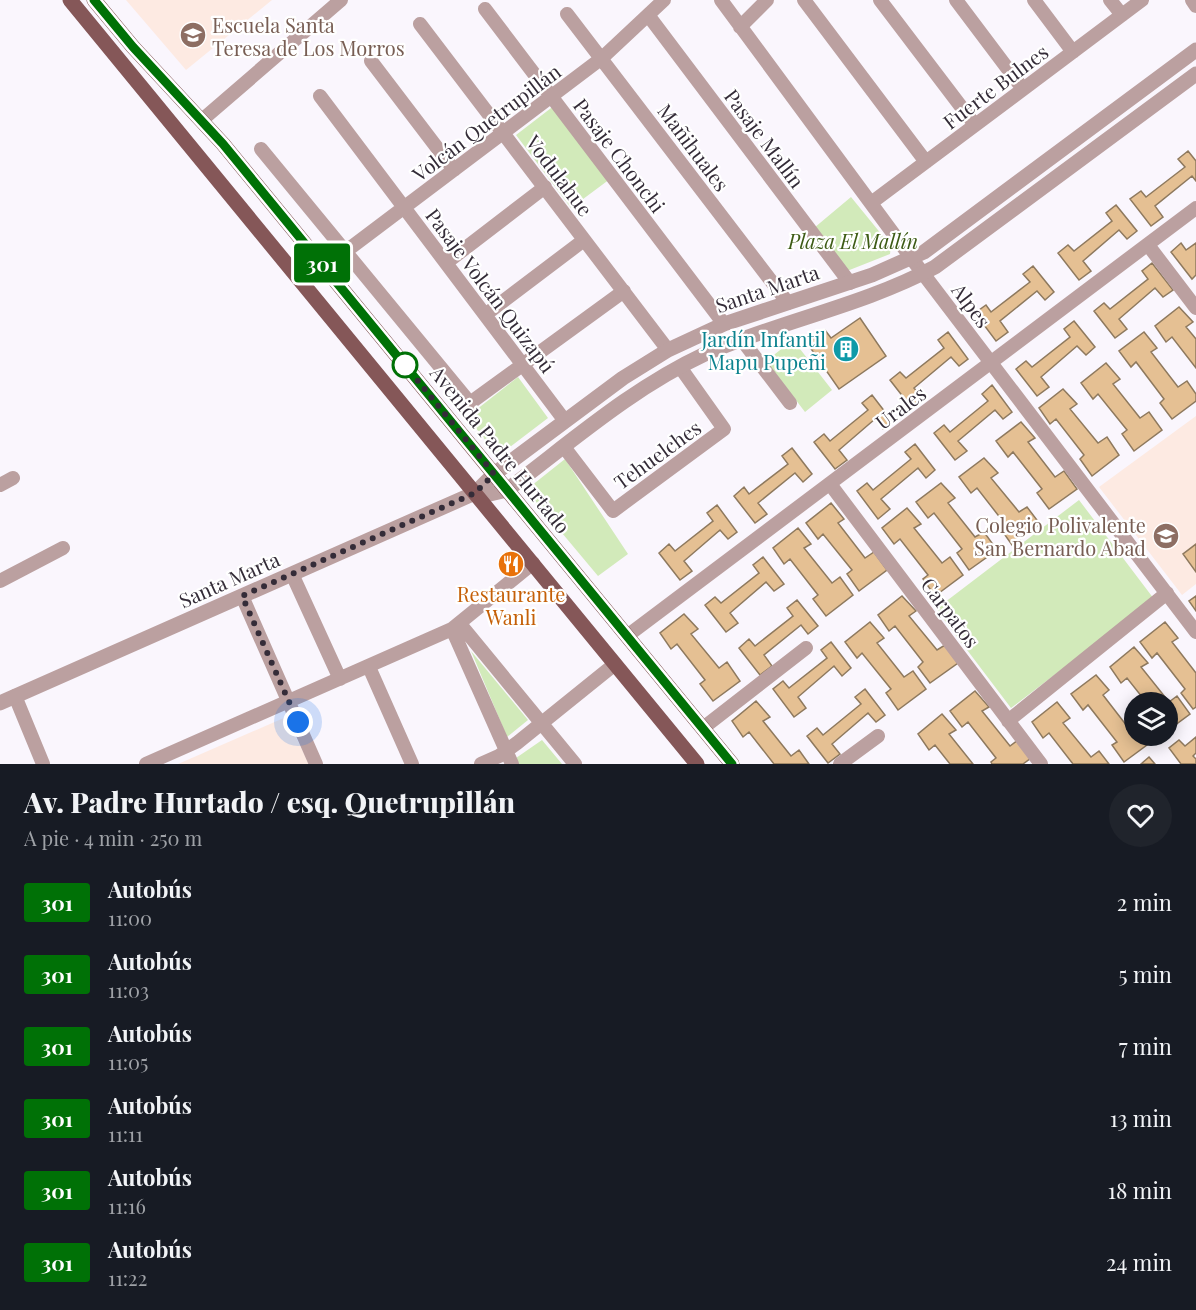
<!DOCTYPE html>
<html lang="es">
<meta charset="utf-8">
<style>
body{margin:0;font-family:"Playfair Display",serif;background:#20242c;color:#f1f3f6;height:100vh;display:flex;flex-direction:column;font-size:22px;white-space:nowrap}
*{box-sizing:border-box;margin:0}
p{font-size:20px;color:#9ea1a6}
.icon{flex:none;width:33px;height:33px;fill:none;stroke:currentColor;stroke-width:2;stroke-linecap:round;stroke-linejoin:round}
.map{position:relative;height:764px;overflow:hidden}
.drawer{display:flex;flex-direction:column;background:#171b24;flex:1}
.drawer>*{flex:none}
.badge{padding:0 12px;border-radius:4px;font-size:21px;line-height:39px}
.controls{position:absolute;left:1124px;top:692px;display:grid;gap:12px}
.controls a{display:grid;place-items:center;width:54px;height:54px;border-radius:50%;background:#171b24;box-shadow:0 3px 15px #0003;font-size:30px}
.you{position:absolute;width:30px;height:30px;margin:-15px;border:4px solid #fff;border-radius:50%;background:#1a73e8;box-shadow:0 0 0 9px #1a73e833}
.map>.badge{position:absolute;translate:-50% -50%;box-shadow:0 0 0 3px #fff}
.round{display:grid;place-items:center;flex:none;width:63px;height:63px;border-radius:32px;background:#20242c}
.summary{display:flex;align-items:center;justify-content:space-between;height:102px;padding:0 24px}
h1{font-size:28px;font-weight:800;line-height:45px}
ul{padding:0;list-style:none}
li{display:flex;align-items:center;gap:18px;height:72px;padding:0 24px}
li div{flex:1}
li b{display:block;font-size:22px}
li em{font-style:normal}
li .badge{min-width:66px;font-weight:700;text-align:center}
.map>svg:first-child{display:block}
</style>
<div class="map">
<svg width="1196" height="764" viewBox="0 0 1196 764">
<rect width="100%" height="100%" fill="#faf6fd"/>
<path fill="#fdeae2" d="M126,0h146l-86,70z
M1196,416v168l-14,11 -83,-108z
M286,717l23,47h-131z"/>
<path fill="#d2eaba" d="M555,105l55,74 -39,29 -55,-73z
M851,197l40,49 -1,8 -43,17 -33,-43z
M793,340l39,50 -27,22 -39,-51z
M518,377l30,41 -50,38 -31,-39z
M565,459l63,95 -30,22 -72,-86z
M1079,500l75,99 -143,109 -75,-99z
M471,651l57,69 -21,17z
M542,740l20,24h-43l-3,-6z"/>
<path fill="#e5c093" stroke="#8e795e" stroke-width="1.5" d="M1188,151l8,10v20l-4,-5 -37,30 8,11 -12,9 -21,-27 11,-8 5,6 39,-30 -7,-8z
M1116,205l21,26 -10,8 -8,-9 -36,31 8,10 -12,9 -21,-27 10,-8 6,6 38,-30 -6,-8z
M1181,243l5,7 10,-7v32l-4,4 -21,-27z
M1152,263l21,27 -10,7 -8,-9 -36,31 8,10 -12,9 -21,-27 10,-8 6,6 38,-30 -6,-8z
M1033,266l21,26 -9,8 -8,-9 -37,30 8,11 -12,9 -21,-28 11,-8 5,7 39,-30 -7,-8z
M1179,307l14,15 -7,5 10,12v29l-24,-31 -6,5 -11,-16z
M860,318l26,38 -47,33 -32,-46 18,-13 6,8z
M1074,321l21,26 -9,8 -9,-9 -36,31 8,10 -12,9 -21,-27 10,-8 6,6 38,-30 -6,-8z
M948,332l20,27 -9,7 -8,-9 -37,31 9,10 -12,9 -21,-27 10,-8 6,6 38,-30 -6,-8z
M1144,332l13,16 -6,4 27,35 9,-6 9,13v7l-24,18 -12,-16 4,-4 -28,-37 -5,5 -12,-16z
M1106,363l14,16 -7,5 27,34 9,-6 13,18 -28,21 -12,-17 5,-4 -29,-36 -5,5 -12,-16z
M992,385l20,27 -9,7 -8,-9 -37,31 9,10 -12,9 -21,-27 10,-8 6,7 38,-31 -6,-7z
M1063,389l14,15 -7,5 28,34 9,-6 12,18 -27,21 -12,-17 4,-4 -28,-36 -6,5 -11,-16z
M872,395l20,26 -9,8 -8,-10 -36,31 8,10 -12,9 -21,-27 10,-8 6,7 38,-31 -6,-7z
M1021,422l14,16 -7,4 27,35 9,-6 13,18 -28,20 -12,-16 5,-4 -29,-37 -5,5 -12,-16z
M915,444l20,26 -9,8 -8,-10 -37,31 9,10 -12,10 -21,-28 10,-8 6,7 38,-31 -6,-7z
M792,448l20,26 -9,8 -8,-9 -37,30 9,11 -12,9 -21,-27 10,-9 5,7 39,-30 -6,-8z
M984,458l14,15 -7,5 28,34 8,-5 13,17 -28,21 -12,-17 5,-4 -28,-36 -6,5 -12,-16z
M941,483l14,15 -7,5 27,34 9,-5 13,18 -28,20 -12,-17 5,-4 -28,-36 -6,5 -12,-16z
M831,503l13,16 -6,4 27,35 9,-6 13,18 -28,21 -12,-17 5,-4 -29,-36 -5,5 -12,-16z
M717,505l20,27 -9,7 -8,-9 -36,31 8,10 -12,9 -21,-27 10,-9 6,7 38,-30 -6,-8z
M907,508l14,16 -7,4 28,35 8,-6 13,18 -28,21 -12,-17 5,-4 -28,-36 -6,5 -12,-16z
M798,528l13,16 -7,4 28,35 8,-6 13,18 -27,21 -13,-17 5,-4 -28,-36 -6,5 -11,-16z
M1196,544v28l-13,-18z
M763,557l21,27 -10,7 -8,-9 -36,31 8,10 -12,9 -21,-27 10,-8 6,6 38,-30 -6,-8z
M902,596l14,15 -7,5 28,34 8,-5 13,18 -28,20 -12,-16 5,-5 -28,-36 -6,5 -11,-16z
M1196,596v15l-7,-10z
M797,600l21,26 -10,8 -7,-9 -37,30 8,11 -12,9 -21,-27 10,-9 6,7 38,-30 -6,-8z
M684,614l14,15 -7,5 28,34 8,-6 13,19 -27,20 -13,-17 5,-4 -28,-36 -6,5 -11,-16z
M870,622l14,16 -7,5 27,34 9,-6 13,18 -28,21 -12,-17 5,-4 -29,-36 -5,5 -12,-16z
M1165,622l13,16 -6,4 24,31v34l-3,2 -12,-16 4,-4 -28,-36 -5,5 -12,-16z
M831,642l20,26 -9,8 -8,-10 -36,31 8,11 -12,9 -21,-28 10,-8 6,7 38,-30 -6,-8z
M1134,647l14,16 -7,4 28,35 8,-6 13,18 -23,17v-29h-21l-19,-24 -6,5 -11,-16z
M1096,675l13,15 -6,5 27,35 4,-3v8h13l4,7 -27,20 -12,-17 5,-3 -29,-37 -5,5 -12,-16z
M865,689l20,26 -9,7 -8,-9 -36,31 8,10 -12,9 -21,-27 10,-8 6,7 38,-31 -6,-7z
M975,691l14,16 -7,4 28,35 8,-6 13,18 -8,6h-31l-1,-2 5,-4 -28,-36 -6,5 -12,-16z
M756,701l14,16 -7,4 28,35 8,-6 10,14h-35l-25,-32 -6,5 -11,-16z
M1057,702l13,16 -7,5 28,34 8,-6 10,13h-36l-24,-31 -6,5 -11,-16z
M942,714l14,16 -7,4 24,30h-23l-15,-19 -6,5 -11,-16z
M1196,737v16l-3,3 3,3v5h-15l-12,-16 10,-8 6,6z
M1149,757l6,7h-14z"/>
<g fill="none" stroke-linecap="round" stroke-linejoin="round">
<path stroke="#bba0a0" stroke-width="14" d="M721,0l191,259 284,373
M804,0l122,162
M880,0l95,125
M956,0l67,89
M1034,0l39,52
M1110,0l12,15
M1192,0l4,6
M485,9l239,315
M567,14l221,289
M648,15l202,268
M420,24l248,326
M740,27l27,-27
M371,61l83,109
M320,96l245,325
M202,120l139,-120
M261,149l209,254 154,-112
M871,203l271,-203
M1148,245l48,63
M446,263l99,-76
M325,267l277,-209 62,-58
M485,315l99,-75
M742,340l48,63
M564,447l49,64 111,-82 -44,-62
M830,484l211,280
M0,485l13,-7
M292,574l48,105
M0,581l63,-33
M242,596l74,168
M460,624l115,140
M452,629l60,135
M627,636l569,-428
M369,667l43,97
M15,696l28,68
M1008,721l159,-128
M703,728l103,-80
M146,764l306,-135 81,-66
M481,764l18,-8 18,-13 98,-79
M840,764l38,-28"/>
<path stroke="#bba0a0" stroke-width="15" d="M475,493l15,1 17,-4c64,-48 125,-102 198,-136 75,-33 157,-48 230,-87l261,-193
M0,703l475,-210 19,-19 129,-96 45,-28 56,-26 148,-49 52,-23 272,-202"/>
<path stroke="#855758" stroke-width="15" d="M70,0l627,764
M94,0l39,47 90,97 509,620"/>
</g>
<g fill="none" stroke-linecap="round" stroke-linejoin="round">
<defs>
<path id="line" d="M94,0l39,47 90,97 509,620"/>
</defs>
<use href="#line" stroke="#fff" stroke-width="14"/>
<use href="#line" stroke="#007106" stroke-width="9"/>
<path stroke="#342c38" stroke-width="6" stroke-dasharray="0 10.8" d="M298,722l-56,-126 233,-103 19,-19 -89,-109"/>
</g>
<defs>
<symbol id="school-disc" viewBox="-11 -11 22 22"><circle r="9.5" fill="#8d6e63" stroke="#fff"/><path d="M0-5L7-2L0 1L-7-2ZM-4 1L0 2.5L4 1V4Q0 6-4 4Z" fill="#fff"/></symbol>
<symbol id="building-disc" viewBox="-11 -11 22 22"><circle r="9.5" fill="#0f9aa8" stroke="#fff"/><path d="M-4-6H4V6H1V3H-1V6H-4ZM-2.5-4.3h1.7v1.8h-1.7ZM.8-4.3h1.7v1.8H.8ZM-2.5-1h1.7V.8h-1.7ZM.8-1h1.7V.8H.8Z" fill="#fff"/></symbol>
<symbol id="restaurant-disc" viewBox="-11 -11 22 22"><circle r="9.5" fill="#e8710a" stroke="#fff"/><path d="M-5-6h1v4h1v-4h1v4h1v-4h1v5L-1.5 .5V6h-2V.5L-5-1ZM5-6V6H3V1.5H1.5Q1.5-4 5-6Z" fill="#fff"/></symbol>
</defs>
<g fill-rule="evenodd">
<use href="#school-disc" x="178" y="20" width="30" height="30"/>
<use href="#building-disc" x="831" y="334" width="30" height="30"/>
<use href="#school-disc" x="1151" y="521" width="30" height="30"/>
<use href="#restaurant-disc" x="496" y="549" width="30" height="30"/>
</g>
<circle fill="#fff" stroke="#007106" stroke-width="3" cx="405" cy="365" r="12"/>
<g text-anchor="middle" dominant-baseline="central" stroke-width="4.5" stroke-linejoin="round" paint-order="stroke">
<g font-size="20" fill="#785e54" stroke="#fff" text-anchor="start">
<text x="212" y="24">Escuela Santa<tspan x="212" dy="23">Teresa de Los Morros</tspan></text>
<text x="1146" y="524" text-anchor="end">Colegio Polivalente<tspan x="1146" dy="23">San Bernardo Abad</tspan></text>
</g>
<g font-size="20" fill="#342c38" stroke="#fff">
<text transform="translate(995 86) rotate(-37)">Fuerte Bulnes</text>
<text transform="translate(486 122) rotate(-37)">Volcán Quetrupillán</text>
<text transform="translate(765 138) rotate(53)">Pasaje Mallín</text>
<text transform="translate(694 147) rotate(53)">Mañihuales</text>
<text transform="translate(620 155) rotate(53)">Pasaje Chonchi</text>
<text transform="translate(560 175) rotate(53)">Vodulahue</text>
<text transform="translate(767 288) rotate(-19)">Santa Marta</text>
<text transform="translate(491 290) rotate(53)">Pasaje Volcán Quizapú</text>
<text transform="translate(972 305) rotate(53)">Alpes</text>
<text transform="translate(900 407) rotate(-37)">Urales</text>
<text transform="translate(501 449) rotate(51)">Avenida Padre Hurtado</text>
<text transform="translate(657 454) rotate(-36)">Tehuelches</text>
<text transform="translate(229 579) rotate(-24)">Santa Marta</text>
<text transform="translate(951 612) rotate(53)">Carpatos</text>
</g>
<g font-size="20" font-style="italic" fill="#3d5b15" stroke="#fff">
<text x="853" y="240">Plaza El Mallín</text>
</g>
<g font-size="20" fill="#0d838f" stroke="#fff" text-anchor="end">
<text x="826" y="338">Jardín Infantil<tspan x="826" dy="23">Mapu Pupeñi</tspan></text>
</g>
<g font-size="20" fill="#c56008" stroke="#fff">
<text x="511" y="593">Restaurante<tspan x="511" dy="23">Wanli</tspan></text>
</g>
</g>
</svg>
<div class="controls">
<a><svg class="icon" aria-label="layers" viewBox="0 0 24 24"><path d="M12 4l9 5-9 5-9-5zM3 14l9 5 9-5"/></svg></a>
</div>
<div class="you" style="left:298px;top:722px"></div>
<b class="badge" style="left:322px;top:263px;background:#007106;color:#fff">301</b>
</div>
<section class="drawer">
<div class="summary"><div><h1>Av. Padre Hurtado / esq. Quetrupillán</h1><p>A pie · 4 min · 250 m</p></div><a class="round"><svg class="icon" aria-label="heart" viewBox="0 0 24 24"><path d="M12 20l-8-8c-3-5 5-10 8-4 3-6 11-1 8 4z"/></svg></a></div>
<ul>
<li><span class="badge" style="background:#007106;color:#fff">301</span><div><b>Autobús</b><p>11:00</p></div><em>2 min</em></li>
<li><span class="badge" style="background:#007106;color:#fff">301</span><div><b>Autobús</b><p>11:03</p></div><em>5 min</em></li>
<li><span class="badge" style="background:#007106;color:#fff">301</span><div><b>Autobús</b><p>11:05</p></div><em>7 min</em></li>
<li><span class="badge" style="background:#007106;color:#fff">301</span><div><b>Autobús</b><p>11:11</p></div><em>13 min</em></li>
<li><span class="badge" style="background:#007106;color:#fff">301</span><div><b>Autobús</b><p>11:16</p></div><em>18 min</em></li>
<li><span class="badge" style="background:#007106;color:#fff">301</span><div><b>Autobús</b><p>11:22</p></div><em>24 min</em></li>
</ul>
</section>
